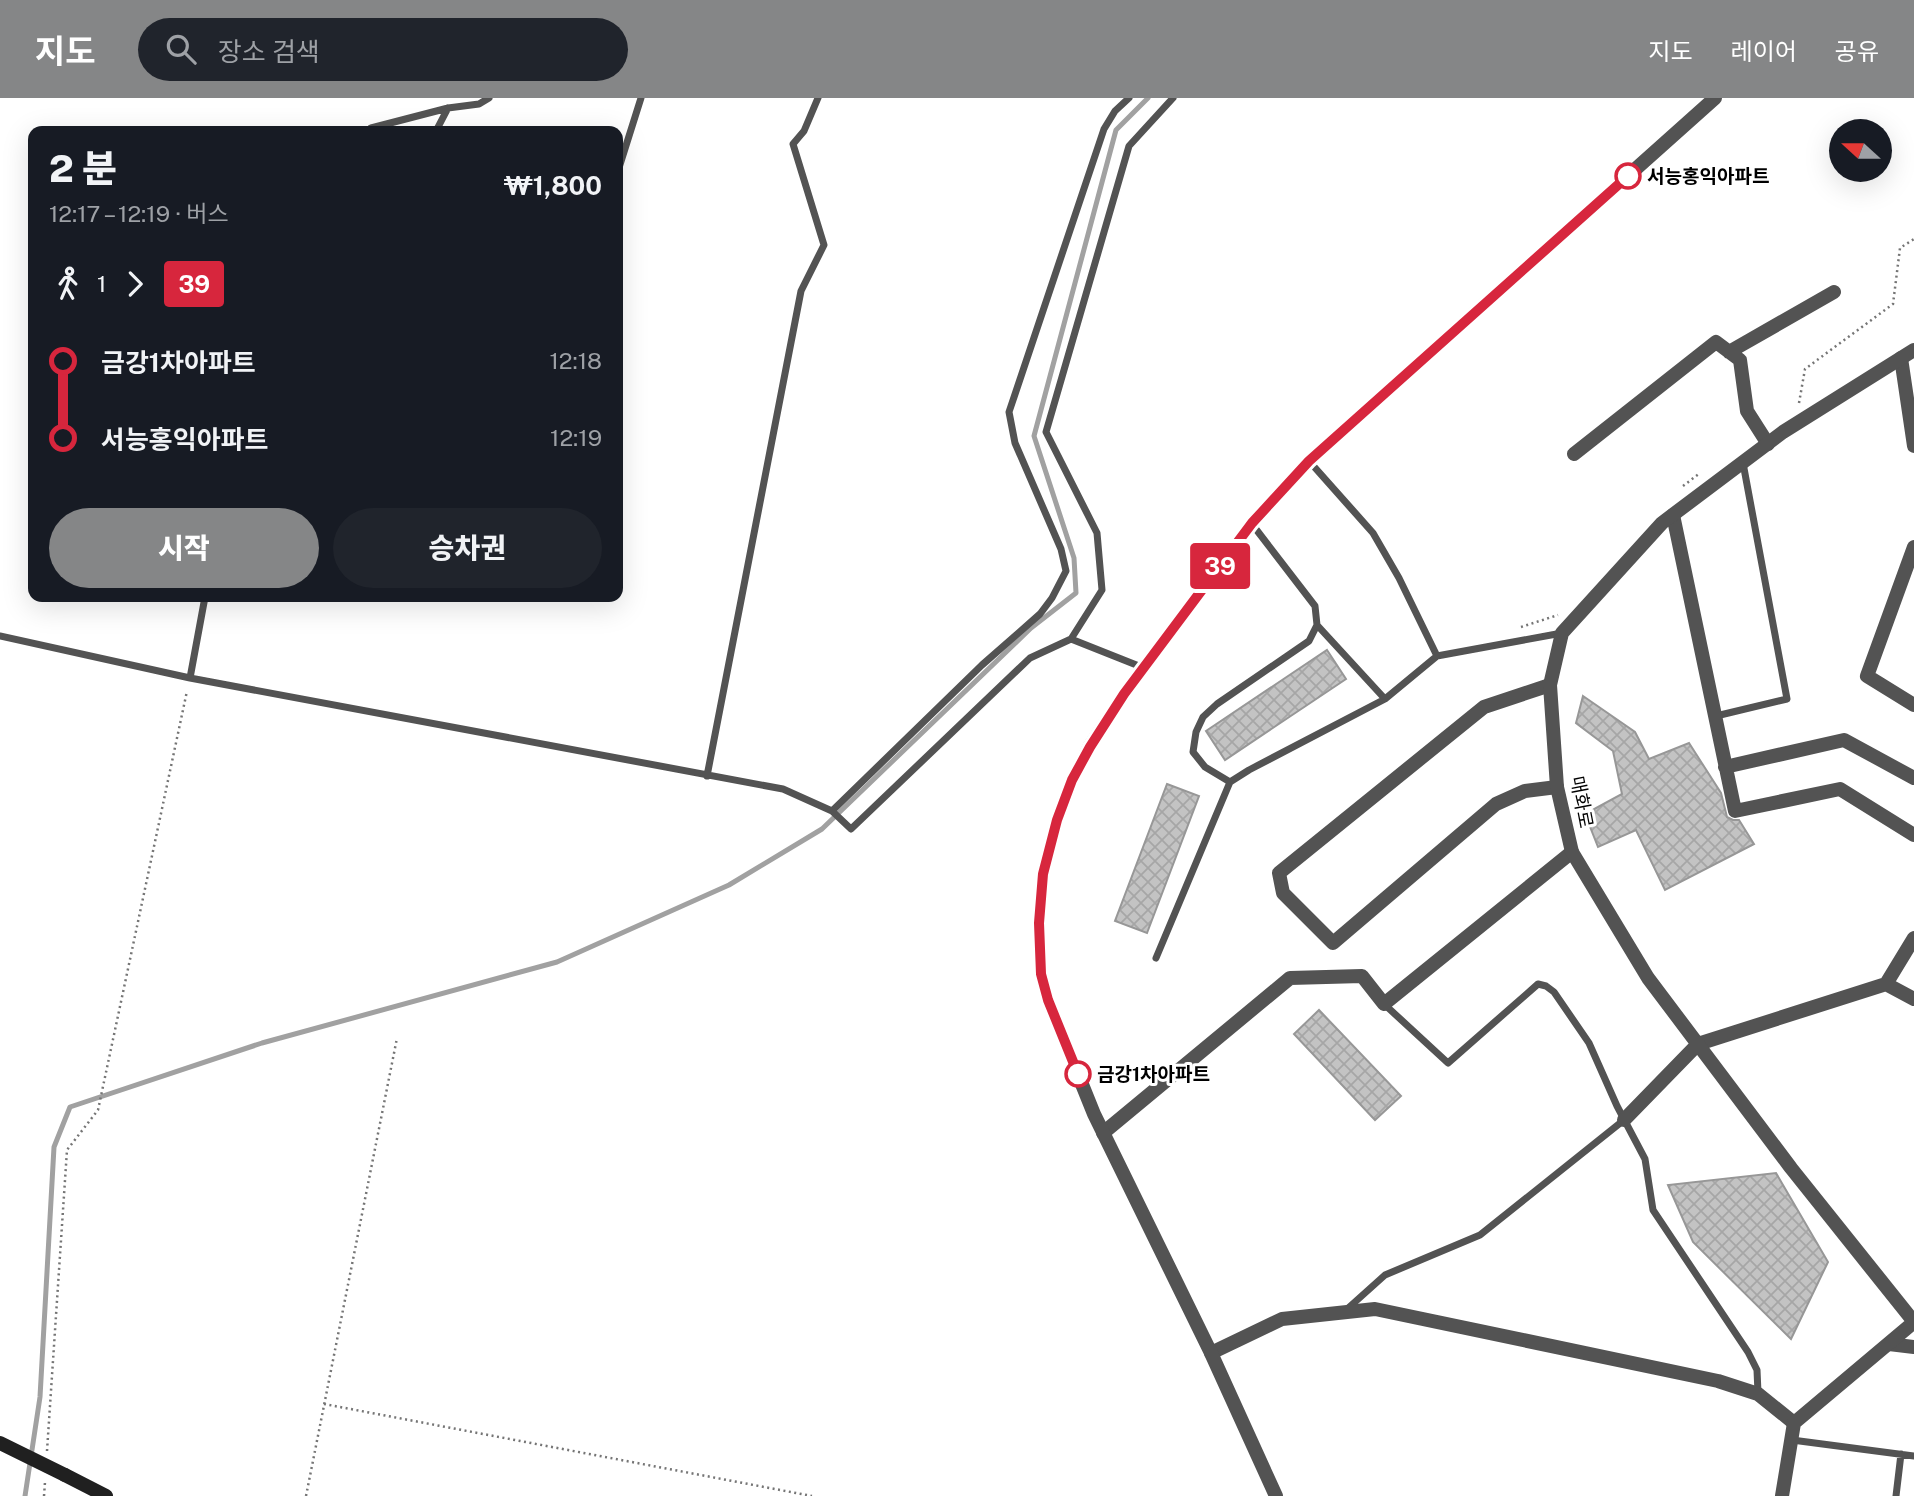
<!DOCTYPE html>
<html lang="ko">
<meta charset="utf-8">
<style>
body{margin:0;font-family:"Public Sans","Noto Sans KR",sans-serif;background:#20242c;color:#f1f3f6;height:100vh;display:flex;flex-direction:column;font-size:26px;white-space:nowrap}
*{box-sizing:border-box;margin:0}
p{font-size:23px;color:#9ea1a6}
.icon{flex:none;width:38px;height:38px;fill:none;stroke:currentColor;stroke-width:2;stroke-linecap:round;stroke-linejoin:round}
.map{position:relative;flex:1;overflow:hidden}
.drawer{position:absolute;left:28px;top:28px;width:595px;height:476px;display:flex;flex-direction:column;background:#171b24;border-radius:14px;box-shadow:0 7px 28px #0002}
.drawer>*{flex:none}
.badge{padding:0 14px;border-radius:5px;font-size:24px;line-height:46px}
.needle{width:46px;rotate:291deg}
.buttons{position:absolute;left:1829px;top:21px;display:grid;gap:14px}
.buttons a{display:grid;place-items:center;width:63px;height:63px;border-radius:50%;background:#171b24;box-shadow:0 7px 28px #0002;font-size:35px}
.map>.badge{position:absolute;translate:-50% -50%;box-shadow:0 0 0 4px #fff}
.legs{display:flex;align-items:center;gap:10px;height:77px;padding:0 21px;font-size:23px}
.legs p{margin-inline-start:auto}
.summary{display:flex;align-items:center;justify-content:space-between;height:119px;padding:0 21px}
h1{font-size:38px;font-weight:800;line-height:52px}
.action{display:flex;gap:14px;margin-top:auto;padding:14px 21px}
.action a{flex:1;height:80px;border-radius:42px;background:#858687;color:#fff;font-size:28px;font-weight:800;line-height:80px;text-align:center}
.action a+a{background:#20242c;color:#f1f3f6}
ul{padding:0 21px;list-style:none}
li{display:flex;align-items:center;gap:24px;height:77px;font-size:26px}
li i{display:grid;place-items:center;width:10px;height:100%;margin:0 9px;background:currentColor}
li i::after{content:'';width:18px;height:18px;margin:-9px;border:5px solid;border-radius:50%;background:#171b24}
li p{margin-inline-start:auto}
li:first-child i{background:linear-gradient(#0000 50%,currentColor 0)}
li:last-child i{background:linear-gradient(currentColor 50%,#0000 0)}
header{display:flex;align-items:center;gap:42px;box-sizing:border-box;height:98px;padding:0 35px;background:#858687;color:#fff}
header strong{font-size:33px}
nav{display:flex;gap:38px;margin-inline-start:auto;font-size:24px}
.search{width:490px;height:63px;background:#20242c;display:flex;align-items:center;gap:18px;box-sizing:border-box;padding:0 24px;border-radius:38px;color:#9ea1a6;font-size:26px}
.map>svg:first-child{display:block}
</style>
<header>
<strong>지도</strong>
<div class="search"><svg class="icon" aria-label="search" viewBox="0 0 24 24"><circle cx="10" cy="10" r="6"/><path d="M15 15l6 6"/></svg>장소 검색</div>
<nav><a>지도</a><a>레이어</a><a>공유</a></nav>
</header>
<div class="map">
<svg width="1914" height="1398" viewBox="0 0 1914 1398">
<defs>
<pattern id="building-cross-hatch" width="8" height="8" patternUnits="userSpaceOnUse" patternTransform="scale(1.75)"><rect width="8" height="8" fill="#c3c3c3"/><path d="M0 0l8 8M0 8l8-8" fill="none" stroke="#a6a6a6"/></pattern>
</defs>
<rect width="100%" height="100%" fill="#fff"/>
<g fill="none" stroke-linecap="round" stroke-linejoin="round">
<path stroke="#a1a1a1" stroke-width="5" d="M25,1398l15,-99 14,-250 16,-40 192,-64 295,-81 172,-77 93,-56 209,-201 45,-35 -2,-35 -40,-122 82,-306 32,-32"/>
</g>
<path fill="url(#building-cross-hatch)" stroke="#979797" stroke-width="2" d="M1327,552l19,29 -121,81 -19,-29z
M1583,598l52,36 14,27 40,-16 32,50 6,24 6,3h6l15,24 -89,46 -29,-60 -38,17 -13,-33 37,-20 -9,-43 -37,-28z
M1167,686l32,12 -52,137 -32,-12z
M1319,912l82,86 -26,24 -81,-86z
M1776,1075l52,89 -37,77 -98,-97 -25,-57z"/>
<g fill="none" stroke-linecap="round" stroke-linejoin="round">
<path stroke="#757575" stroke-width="2.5" stroke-dasharray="2 3.5" stroke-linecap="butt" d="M1799,305l6,-34 88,-65 7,-56 14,-9
M1683,388l17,-13
M1521,529l37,-12
M324,1306l488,92
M47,1353l20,-301 31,-40 89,-419
M44,1398l1,-14
M306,1398l91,-458"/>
<path stroke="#535353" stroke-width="7" d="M371,30l77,-20 31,-4 10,-6
M436,33l12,-23
M618,73l23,-73
M1309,363l64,72 26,45 38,78
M1317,527l68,74
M0,538l190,42 593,111 49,22 19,18 179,-171 41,-19 31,-49 -5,-57 -51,-101 83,-286 44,-48
M1071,541l73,29
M190,580l15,-81
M1716,618l71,-17 -44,-236
M707,678l94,-485 23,-46 -31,-101 11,-13 14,-33
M1230,684l-25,-15 -12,-15 3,-20 7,-15 14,-13 92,-63 8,-16 -2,-19 -63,-82
M832,713l150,-146 58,-51 12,-16 14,-27 -5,-22 -46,-106 -6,-31 95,-283 11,-18 14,-13
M1156,860l74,-176 19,-12 136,-71 52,-43 125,-23
M1384,906l64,59 90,-79 8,2 8,6 35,51 28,63 28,53 8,51 95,142 9,18 1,23
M1346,1212l39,-35 95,-40 144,-115
M1792,1342l122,16
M1896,1398l5,-42"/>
<path stroke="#535353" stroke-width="14" d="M1729,254l105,-60
M1901,260l13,88
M1574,356l142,-112 24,18 7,51 21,33
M1673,417l62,296 105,-22 74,46
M1914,449l-47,129 47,29
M1550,587l-66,22 -205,166 4,20 50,50 163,-139 29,-13 32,-4
M1725,669l119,-27 70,38
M1886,886l28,15
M1698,946l188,-60 28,-46
M1103,1035l187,-155 72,-2 22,28 188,-152
M1889,1246l25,3
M1211,1255l71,-34 93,-10 343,72 40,13 36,29"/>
<path stroke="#535353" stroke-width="14" d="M1624,1022l74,-76
M1914,1224l-123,-154 -143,-190 -76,-126 -15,-65 -7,-102 12,-52 100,-110 121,-91 131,-82
M1276,1398l-65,-143 -117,-239 -46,-114 -7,-26 -2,-51 4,-49 14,-54 15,-40 18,-34 34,-52 128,-171 57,-62 406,-363
M1782,1398l12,-73 120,-101"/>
<path stroke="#202020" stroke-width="14" d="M65,1377l41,21"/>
<path stroke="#202020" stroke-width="14" d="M0,1345l65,32"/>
</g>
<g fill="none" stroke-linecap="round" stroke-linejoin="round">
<defs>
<path id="line-1" d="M1078,976l-30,-74 -7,-26 -2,-51 4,-49 14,-54 15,-40 18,-33 34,-53 128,-171 57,-62 319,-285"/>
</defs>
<use href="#line-1" stroke="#fff" stroke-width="16"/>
<use href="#line-1" stroke="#d7263d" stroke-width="10"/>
</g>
<g fill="#fff" stroke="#d7263d" stroke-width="3.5">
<circle cx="1628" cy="78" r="12"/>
<circle cx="1078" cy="976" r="12"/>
</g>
<g text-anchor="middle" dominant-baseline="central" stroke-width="6" stroke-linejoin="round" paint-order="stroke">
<g font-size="19" font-weight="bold" fill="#000" stroke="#fff" text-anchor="start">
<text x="1647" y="78">서능홍익아파트</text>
<text x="1097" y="976">금강1차아파트</text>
</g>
<g font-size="19" fill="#000" stroke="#fff">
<text transform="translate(1582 704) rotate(79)">매화로</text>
</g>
</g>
</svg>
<div class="buttons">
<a><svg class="needle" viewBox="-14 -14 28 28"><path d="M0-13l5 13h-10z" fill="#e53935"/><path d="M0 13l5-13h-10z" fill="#9ea1a6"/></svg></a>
</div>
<b class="badge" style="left:1220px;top:468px;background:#d7263d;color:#fff">39</b>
<section class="drawer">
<div class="summary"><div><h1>2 분</h1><p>12:17 – 12:19 · 버스</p></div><b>₩1,800</b></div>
<div class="legs"><svg class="icon" aria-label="walk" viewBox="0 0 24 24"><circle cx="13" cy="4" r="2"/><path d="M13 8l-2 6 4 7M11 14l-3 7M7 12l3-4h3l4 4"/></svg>1<svg class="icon" aria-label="forward" viewBox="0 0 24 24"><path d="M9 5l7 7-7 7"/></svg><b class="badge" style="background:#d7263d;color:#fff">39</b></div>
<ul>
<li><i style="color:#d7263d"></i><b>금강1차아파트</b><p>12:18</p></li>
<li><i style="color:#d7263d"></i><b>서능홍익아파트</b><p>12:19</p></li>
</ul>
<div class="action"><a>시작</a><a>승차권</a></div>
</section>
</div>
